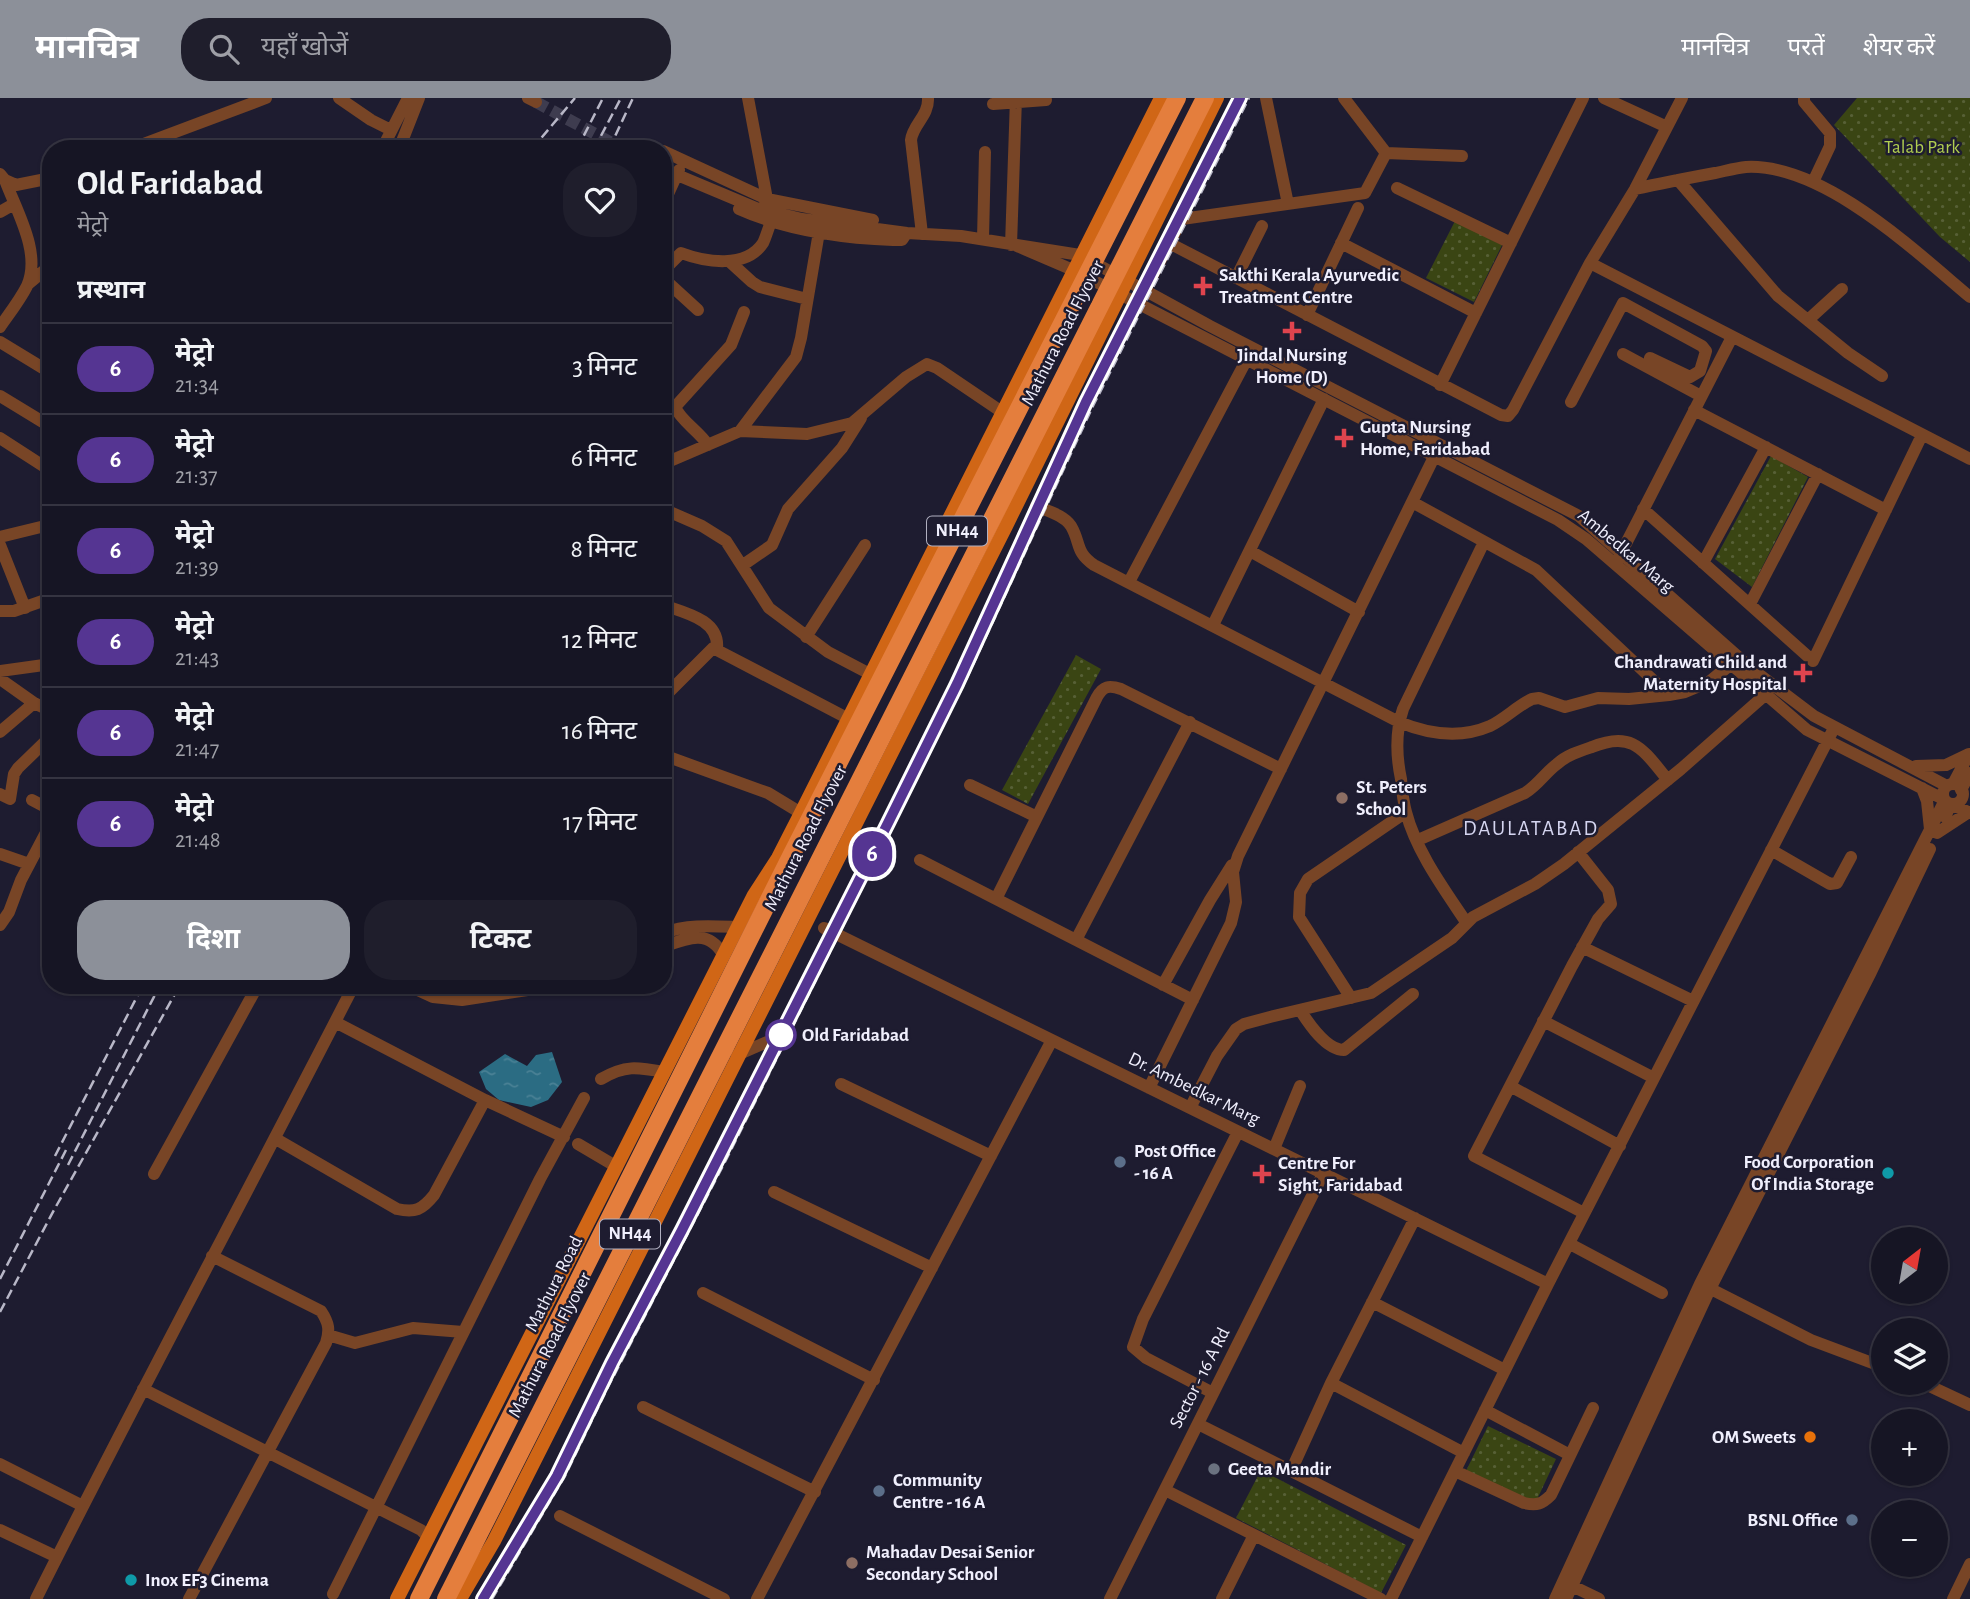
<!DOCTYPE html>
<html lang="hi">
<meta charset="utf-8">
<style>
body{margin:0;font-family:"Alegreya Sans","Noto Sans Devanagari",sans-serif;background:#1f1e2c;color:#f1f3f6;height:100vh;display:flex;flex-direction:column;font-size:26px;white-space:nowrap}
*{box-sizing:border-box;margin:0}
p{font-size:23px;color:#9e9fa6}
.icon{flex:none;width:38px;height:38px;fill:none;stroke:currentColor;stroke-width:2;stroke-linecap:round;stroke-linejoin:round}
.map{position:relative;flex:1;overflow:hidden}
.side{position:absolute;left:42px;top:42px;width:630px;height:854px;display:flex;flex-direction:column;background:#161524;border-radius:28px;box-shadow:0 2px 5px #0004,0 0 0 2px #353441}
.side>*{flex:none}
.badge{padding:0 14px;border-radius:23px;font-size:24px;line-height:46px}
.needle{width:46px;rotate:31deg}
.tools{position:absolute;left:1871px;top:1129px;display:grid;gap:14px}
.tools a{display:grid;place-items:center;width:77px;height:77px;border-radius:50%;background:#161524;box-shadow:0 2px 5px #0004,0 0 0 2px #353441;font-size:35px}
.map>.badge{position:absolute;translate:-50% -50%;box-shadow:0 0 0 4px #fff}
h2{padding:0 35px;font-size:26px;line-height:63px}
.round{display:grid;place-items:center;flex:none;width:74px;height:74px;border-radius:28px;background:#1f1e2c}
.head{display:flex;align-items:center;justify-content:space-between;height:119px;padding:0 35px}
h1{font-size:33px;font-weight:700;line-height:52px}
.button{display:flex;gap:14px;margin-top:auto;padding:14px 35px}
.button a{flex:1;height:80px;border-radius:28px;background:#8c9099;color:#fff;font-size:28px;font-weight:700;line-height:80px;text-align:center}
.button a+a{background:#1f1e2c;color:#f1f3f6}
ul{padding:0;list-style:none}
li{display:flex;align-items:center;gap:21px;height:91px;padding:0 35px;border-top:2px solid #353441}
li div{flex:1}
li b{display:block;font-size:26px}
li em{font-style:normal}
li .badge{min-width:77px;font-weight:700;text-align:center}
header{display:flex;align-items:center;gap:42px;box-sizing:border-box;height:98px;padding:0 35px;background:#8c9099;color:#fff}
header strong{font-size:33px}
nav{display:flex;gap:38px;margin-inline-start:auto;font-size:24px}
.search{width:490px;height:63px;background:#1f1e2c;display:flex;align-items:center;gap:18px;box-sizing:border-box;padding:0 24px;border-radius:28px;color:#9e9fa6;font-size:26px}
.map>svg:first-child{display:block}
</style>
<header>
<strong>मानचित्र</strong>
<div class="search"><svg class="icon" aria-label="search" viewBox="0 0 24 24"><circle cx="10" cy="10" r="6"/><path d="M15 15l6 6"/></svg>यहाँ खोजें</div>
<nav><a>मानचित्र</a><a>परतें</a><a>शेयर करें</a></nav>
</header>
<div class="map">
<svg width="1970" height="1501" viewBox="0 0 1970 1501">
<defs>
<pattern id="park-dots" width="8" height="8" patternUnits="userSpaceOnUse" patternTransform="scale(1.75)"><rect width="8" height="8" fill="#3a4513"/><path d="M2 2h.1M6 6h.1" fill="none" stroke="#576036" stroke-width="1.8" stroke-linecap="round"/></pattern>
<pattern id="water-ripples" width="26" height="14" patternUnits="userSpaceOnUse" patternTransform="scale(1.75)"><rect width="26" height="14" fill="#2b6c83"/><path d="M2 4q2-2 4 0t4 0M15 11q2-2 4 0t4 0" fill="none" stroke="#4a8195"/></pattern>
</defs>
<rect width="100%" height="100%" fill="#1e1c30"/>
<path fill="url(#park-dots)" d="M1857,0h113v164l-30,-25 -106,-112z
M1455,123l47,24 -28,57 -48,-24z
M1771,358l37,21 -56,110 -37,-28z
M1076,557l25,14 -73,135 -26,-14z
M1488,1328l68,33 -23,49 -69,-33z
M1261,1372l145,75 -25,48 -145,-75z"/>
<path fill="url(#water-ripples)" d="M552,954l10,30 -14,18 -17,7 -32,-7 -13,-11 -7,-17 26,-18 22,12 9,-11z"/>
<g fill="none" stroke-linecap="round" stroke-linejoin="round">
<path stroke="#3e3c4f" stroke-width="12" stroke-dasharray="12 6" stroke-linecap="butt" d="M536,4l87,47"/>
<path stroke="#784526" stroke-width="12" d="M339,0l32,22 20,10
M528,0l8,4
M748,0l19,101 -2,5
M1266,0l22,106
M1604,0l63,29
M1804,0v4l26,31v13l-17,36
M993,6l53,-4
M130,51l136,-51
M382,51l26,-51
M399,51l20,-51
M663,53l104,48 106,21
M1386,55l76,3
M663,71l93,39 46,11 105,14 54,3 119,19 130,71 369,190 173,153 62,47 133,70
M0,76l5,6c11,30 37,73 22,106 -7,14 -18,28 -27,41
M5,82l11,5 35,-7
M1678,82l100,116 70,57 34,23
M1397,90l114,55
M1635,91c27,-6 53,-11 80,-16 10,-2 21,-5 31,-6 77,-4 169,84 224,130
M663,107l16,-35
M739,111c47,21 102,29 154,31h9l4,-6
M0,114l14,-8
M922,136l-11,-94c2,-16 18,-24 17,-42
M983,141l2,-87
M1169,145l332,172 7,1 5,-6 77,-147 45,-74 47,-91
M1341,145l135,70
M1011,147l5,-147
M1017,148l56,24 485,250 28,19 221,191 138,70 -245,484 -145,315
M729,163l23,21 8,5 47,12
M1590,165l380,196
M663,173l18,-18c24,9 65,16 82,-10 3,-6 5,-14 8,-21
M663,180l35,32
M1236,180l26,-52
M28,186l23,-19
M1145,192l37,-71 183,-26 21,-40 -42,-55
M1307,217l51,-107
M1808,222l34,-31
M0,244l51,31
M1623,256l78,42
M1440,287l143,-287
M0,298l51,31
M1571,304l52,-99 79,43 4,5 -6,20 -10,6 -40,-19
M1694,312l192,100
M740,333l56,-74 5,-19 18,-106
M0,340l51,33
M708,347c-9,-14 -27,-24 -33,-38l56,-62 13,-33
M663,366l77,-33 67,3 45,-11 54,-46 21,-13 10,4 65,44
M1412,404l124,68 133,125
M1036,408c11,5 28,9 35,20 10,17 4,26 23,39l305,157c29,12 61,17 91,4 15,-7 27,-20 42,-27l7,-1 26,9 33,-9 31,1 40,-4 16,-3 24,-10 21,-17
M663,411l39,17 24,15 43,67 59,44 42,22
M1643,411l170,152 109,-226
M0,439l49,-12
M0,447l25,63
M1250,453l109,61
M1617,463l115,-224
M1703,465l63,-116
M743,467l29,-20 16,-36 54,-61 19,-30
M1129,484l118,-223
M1750,506l68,-130
M663,507c23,8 57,15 54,44
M0,513h14l37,-13
M1213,527l111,-226
M806,539l59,-92
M0,573l51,-7
M0,581l34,24 17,8
M663,600l50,-50 134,70
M0,634l34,-29
M663,657l105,38 33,20
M1916,668l30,-1 23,-11
M1953,686l16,-30
M1943 696a10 10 0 1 1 20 0a10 10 0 1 1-20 0Z
M970,687l67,32
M1922,690l5,13 3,28
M1961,692l9,-17
M0,696l10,5 4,-25 4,-6 33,-32
M32,702l19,10
M1945,719l6,-13 19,9
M1937,735l32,-21
M1418,742l107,-47c13,-8 20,-20 32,-29 10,-9 23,-13 35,-17 41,-17 51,3 76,33
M1771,752l59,34 7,-1 14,-26
M1578,754l30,38 3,14 -13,15 -26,47 -98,190 110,57
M0,756l29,10
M920,762l273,140
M996,801l101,-202c6,-11 12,-12 24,-8l160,80
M1466,824c-22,-33 -50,-71 -60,-110 -3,-11 -4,-22 -5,-33 -5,-24 -6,-46 2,-70l81,-167
M0,827l9,-13 12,-32 30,-57
M824,830l724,356
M663,835c25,-9 49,-7 75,-6
M1076,842l114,-218
M663,849c24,-9 46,-19 61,9
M1582,849l111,54
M407,887l26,12 29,3 99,-15
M430,887l13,5 58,-5
M1163,887l47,-85 22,-35
M1351,900l-52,-81 1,-24 8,-14 98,-67
M1300,912c9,14 26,40 44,40l69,-56
M1543,923l111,57
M335,924l150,78 79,37
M737,957l30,-13
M601,981c24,-14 36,-12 63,-7
M841,986l150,72
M1510,988l110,60
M1149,990l82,-165 5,-21 -3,-30 5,-16 200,-407
M1190,1010l27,-52 19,-27 8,-5 26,-7 101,-24 81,-55 21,-21 62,-33 29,-20 117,-95 84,-74
M276,1041l121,70c18,4 25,1 37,-14l51,-95
M578,1046l39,23
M1274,1051l26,-63
M154,1076l104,-189
M774,1094l158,76
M1570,1146l92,49
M1705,1188l106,54 72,27
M703,1195l171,87
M1372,1204l133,68
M328,1237l27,8 58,-15 50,4
M1921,1284l49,23
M1331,1285l133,70
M143,1291l278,141 8,8
M1213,1295l-67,-35 -13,-11 10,-28 95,-187
M643,1309l172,85
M1485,1312l85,45
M1198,1326l224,113
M0,1366l83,42
M1291,1373l40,-88 84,-165
M1455,1373l69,32c13,3 18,1 27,-8l42,-87
M1165,1392l216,109
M560,1418l164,83
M0,1432l57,27
M1566,1485l33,16
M333,1496l207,-415 44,-81
M36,1501c103,-206 213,-409 318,-614
M189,1501l137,-256c4,-13 3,-20 -5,-32l-109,-55
M757,1501l295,-559
M1110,1501l213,-425
M1222,1501l32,-64
M1391,1501l157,-315 284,-552
M1566,1501l144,-310 161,-317 59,-123
M1953,1501l17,-35"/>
<path stroke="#d06616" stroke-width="14" d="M397,1501l357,-704 24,-37 23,-45 360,-715
M460,1501l34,-58 512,-1015 211,-428"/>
<path stroke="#e47e3d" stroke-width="18" d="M419,1501l372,-743 386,-758
M446,1501l759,-1501"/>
<path stroke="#b8b7c7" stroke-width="2.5" stroke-dasharray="10 5" stroke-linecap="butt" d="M532,51l43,-51
M577,51l26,-51
M594,51l27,-51
M609,51l24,-51
M55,1058l88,-171
M68,1067l92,-180
M0,1181l66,-129
M0,1214l54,-102 126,-225
M492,1501l73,-123 43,-89 119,-229 237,-474 129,-278 156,-308"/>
</g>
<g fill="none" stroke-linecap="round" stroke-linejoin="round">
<defs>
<path id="line" d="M483,1501l74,-123 55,-113 70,-133 206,-407 69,-139 129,-282 154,-304"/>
</defs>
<use href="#line" stroke="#fff" stroke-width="16"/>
<use href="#line" stroke="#553592" stroke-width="10"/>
</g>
<g fill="#e0444e" stroke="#1e1c30" stroke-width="2.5">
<path d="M1199.5 177.5h7v7h7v7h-7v7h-7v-7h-7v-7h7z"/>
<path d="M1288.5 222.5h7v7h7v7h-7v7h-7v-7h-7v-7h7z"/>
<path d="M1340.5 329.5h7v7h7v7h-7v7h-7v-7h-7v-7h7z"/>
<path d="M1799.5 564.5h7v7h7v7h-7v7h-7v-7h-7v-7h7z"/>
<path d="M1258.5 1065.5h7v7h7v7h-7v7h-7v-7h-7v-7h7z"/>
</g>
<g fill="#8d6e63" stroke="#1e1c30" stroke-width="2.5">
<circle cx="1342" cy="700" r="7"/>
<circle cx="852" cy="1465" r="7"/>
</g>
<circle fill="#fff" stroke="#553592" stroke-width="3.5" cx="781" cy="937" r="14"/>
<g fill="#5c6f8a" stroke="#1e1c30" stroke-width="2.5">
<circle cx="1120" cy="1064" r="7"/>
<circle cx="879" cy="1393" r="7"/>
<circle cx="1852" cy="1422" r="7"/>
</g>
<g fill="#0f9aa8" stroke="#1e1c30" stroke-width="2.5">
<circle cx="1888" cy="1075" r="7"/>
<circle cx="131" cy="1482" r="7"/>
</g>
<circle fill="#e8710a" stroke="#1e1c30" stroke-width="2.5" cx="1810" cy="1339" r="7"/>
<circle fill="#6b7280" stroke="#1e1c30" stroke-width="2.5" cx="1214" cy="1371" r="7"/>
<g text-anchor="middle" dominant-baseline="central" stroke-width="5" stroke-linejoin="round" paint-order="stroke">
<g fill="#1e1c30" stroke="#b1b0c0" stroke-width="2">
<rect x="927" y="418.5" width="60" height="29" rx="5"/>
<rect x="600" y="1121.5" width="60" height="29" rx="5"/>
</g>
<g font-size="18" font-weight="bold" fill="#f0effd">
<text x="957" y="433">NH44</text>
<text x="630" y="1136">NH44</text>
</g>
<g font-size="19" fill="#b1ce50" stroke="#1e1c30">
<text x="1922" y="49">Talab Park</text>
</g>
<g font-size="19" font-weight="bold" fill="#f0effd" stroke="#1e1c30" text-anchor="start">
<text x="1219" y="177">Sakthi Kerala Ayurvedic<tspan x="1219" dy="22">Treatment Centre</tspan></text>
<text x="1292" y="257" text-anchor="middle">Jindal Nursing<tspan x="1292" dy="22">Home (D)</tspan></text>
<text x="1360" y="329">Gupta Nursing<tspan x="1360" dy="22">Home, Faridabad</tspan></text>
<text x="1787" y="564" text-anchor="end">Chandrawati Child and<tspan x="1787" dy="22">Maternity Hospital</tspan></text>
<text x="1356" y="689">St. Peters<tspan x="1356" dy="22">School</tspan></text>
<text x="1134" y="1053">Post Office<tspan x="1134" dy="22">- 16 A</tspan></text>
<text x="1874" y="1064" text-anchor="end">Food Corporation<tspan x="1874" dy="22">Of India Storage</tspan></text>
<text x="1278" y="1065">Centre For<tspan x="1278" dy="22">Sight, Faridabad</tspan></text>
<text x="1796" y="1339" text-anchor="end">OM Sweets</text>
<text x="1228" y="1371">Geeta Mandir</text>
<text x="893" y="1382">Community<tspan x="893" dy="22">Centre - 16 A</tspan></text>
<text x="1838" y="1422" text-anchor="end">BSNL Office</text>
<text x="866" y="1454">Mahadav Desai Senior<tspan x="866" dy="22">Secondary School</tspan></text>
<text x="145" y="1482">Inox EF3 Cinema</text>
</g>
<g font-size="19" fill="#f0effd" stroke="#1e1c30">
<text transform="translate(1063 235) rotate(-63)">Mathura Road Flyover</text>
<text transform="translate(1626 453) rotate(40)">Ambedkar Marg</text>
<text transform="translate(806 740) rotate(-63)">Mathura Road Flyover</text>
<text transform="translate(1194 991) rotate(26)">Dr. Ambedkar Marg</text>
<text transform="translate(554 1186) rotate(-63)">Mathura Road</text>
<text transform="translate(550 1247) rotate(-63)">Mathura Road Flyover</text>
<text transform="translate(1200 1280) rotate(-63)">Sector - 16 A Rd</text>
</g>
<g font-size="19" font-weight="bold" fill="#f0effd" stroke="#1e1c30" text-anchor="start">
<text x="802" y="937">Old Faridabad</text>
</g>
<g font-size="21" letter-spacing="2" fill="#d5d5f0" stroke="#1e1c30">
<text x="1531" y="730">DAULATABAD</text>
</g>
</g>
</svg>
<div class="tools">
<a><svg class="needle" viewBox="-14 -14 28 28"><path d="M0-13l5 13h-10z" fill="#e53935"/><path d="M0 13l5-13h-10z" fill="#9e9fa6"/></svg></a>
<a><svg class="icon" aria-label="layers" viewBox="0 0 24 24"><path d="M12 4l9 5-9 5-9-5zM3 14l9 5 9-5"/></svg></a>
<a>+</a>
<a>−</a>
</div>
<b class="badge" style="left:872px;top:756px;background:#553592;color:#fff">6</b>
<section class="side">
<div class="head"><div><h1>Old Faridabad</h1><p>मेट्रो</p></div><a class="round"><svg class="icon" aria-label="heart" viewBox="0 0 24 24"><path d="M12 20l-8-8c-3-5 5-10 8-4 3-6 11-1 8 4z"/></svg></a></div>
<h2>प्रस्थान</h2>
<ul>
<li><span class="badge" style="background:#553592;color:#fff">6</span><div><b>मेट्रो</b><p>21:34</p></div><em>3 मिनट</em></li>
<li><span class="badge" style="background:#553592;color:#fff">6</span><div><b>मेट्रो</b><p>21:37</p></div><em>6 मिनट</em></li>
<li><span class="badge" style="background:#553592;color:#fff">6</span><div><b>मेट्रो</b><p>21:39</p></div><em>8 मिनट</em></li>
<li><span class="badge" style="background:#553592;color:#fff">6</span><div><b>मेट्रो</b><p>21:43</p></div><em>12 मिनट</em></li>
<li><span class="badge" style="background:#553592;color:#fff">6</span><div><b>मेट्रो</b><p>21:47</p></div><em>16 मिनट</em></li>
<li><span class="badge" style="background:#553592;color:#fff">6</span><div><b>मेट्रो</b><p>21:48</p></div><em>17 मिनट</em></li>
</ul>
<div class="button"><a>दिशा</a><a>टिकट</a></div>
</section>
</div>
